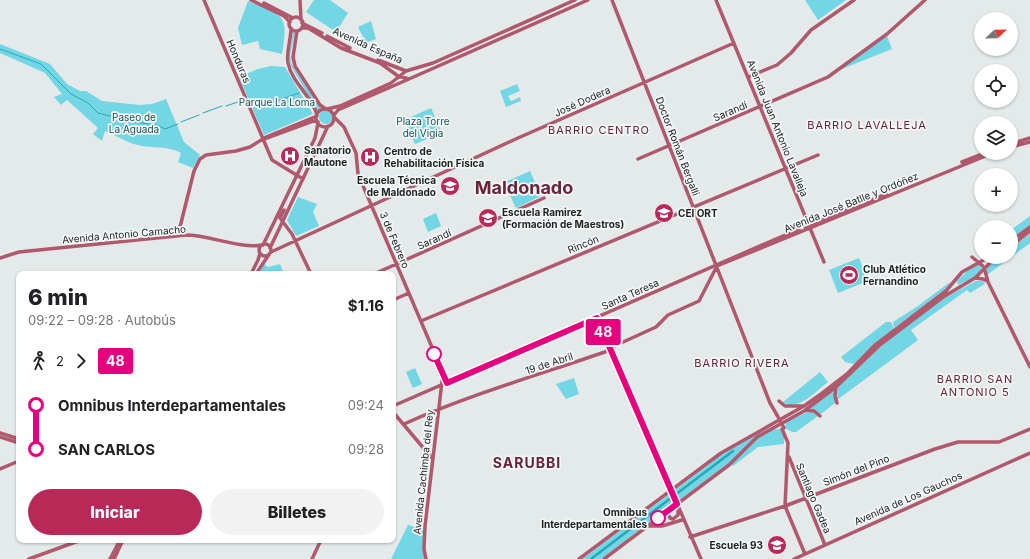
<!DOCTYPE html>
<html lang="es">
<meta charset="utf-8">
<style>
body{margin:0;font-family:Inter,sans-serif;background:#f2f2f2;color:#202124;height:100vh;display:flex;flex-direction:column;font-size:15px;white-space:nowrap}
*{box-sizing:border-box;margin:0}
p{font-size:13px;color:#757577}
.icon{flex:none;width:22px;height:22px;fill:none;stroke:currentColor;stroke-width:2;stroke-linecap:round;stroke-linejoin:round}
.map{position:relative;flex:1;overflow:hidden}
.drawer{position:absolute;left:16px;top:271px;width:380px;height:272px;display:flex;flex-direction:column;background:#fff;border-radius:8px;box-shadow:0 1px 3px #0004}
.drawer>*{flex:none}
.badge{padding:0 8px;border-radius:3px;font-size:14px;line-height:26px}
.needle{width:26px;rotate:68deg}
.tools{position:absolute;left:974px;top:12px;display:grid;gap:8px}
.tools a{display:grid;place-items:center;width:44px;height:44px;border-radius:50%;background:#fff;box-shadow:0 1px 3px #0004;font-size:20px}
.map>.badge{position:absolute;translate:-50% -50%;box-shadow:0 0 0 2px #fff}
.legs{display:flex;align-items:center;gap:6px;height:44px;padding:0 12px;font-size:13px}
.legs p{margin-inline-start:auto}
.headline{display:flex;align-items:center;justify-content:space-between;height:68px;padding:0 12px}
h1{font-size:22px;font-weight:800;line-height:30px}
.button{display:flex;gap:8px;margin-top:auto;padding:8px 12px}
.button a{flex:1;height:46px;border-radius:24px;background:#b82958;color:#fff;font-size:16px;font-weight:800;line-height:46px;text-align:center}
.button a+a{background:#f2f2f2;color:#202124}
ul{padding:0 12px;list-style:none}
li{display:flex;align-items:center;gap:14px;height:44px;font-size:15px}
li i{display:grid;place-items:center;width:6px;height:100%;margin:0 5px;background:currentColor}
li i::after{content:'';width:10px;height:10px;margin:-5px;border:3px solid;border-radius:50%;background:#fff}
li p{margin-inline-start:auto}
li:first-child i{background:linear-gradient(#0000 50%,currentColor 0)}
li:last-child i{background:linear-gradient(currentColor 50%,#0000 0)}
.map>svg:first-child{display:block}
</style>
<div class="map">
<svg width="1030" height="559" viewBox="0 0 1030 559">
<rect width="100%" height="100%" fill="#e4e9ea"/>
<path fill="#72d6e4" d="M314,0h16l18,13 -12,19 -30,-20z
M805,0h41l-28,20z
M248,1c35,15 41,12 34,53l-22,-5 -2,-8 -16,4 -4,-17z
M371,21l5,18 -10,4 -8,-16z
M293,31l2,1 -5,23 2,10 29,44 -3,3 -27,-46 -2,-10z
M887,36l5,13 -55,22z
M0,44l50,20 17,20 13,7h6l16,10 38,4 12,-1 14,-5 18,43 16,13 -7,13 -15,-6 3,-9c-14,-8 -28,-4 -43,-8 -11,-2 -22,-10 -33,-14l-3,10 -9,-7 5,-6 -31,-28 -6,5 -7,-8 8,-3 -17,-21 -45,-20z
M271,66l14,1 28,47 -49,21 -25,-58 19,-8z
M517,84l3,7 -12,5 3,5 9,-4 1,4 -15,6 -6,-16z
M431,108l11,25 -27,11 -11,-24z
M319 117a7 7 0 1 1 14 0a7 7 0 1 1-14 0Z
M530,171l11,25 -25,12 -11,-23v-3z
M298,197l19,7 -4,8 6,14 -23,10 -9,-16z
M436,213l5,13 -13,6 -5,-13z
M1030,216v10l-19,14v-10z
M1030,234v9l-43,32 -1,-6 11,-11 14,-1v-9z
M859,258l9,23 -30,12 -9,-23z
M264,264l4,3 12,-3 4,10h-25z
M979,264l3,5 -9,9 -15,7 -1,-4 10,-10z
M976,281h7l2,3 -15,9 -3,-3 -56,40 7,10 -81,60 1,-13 51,-48 55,-41z
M950,282l-2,5 -6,6 -48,35 -1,-6 25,-16z
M886,322h5l3,7 -40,35 -9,-2 -4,-5z
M415,368l7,16 -9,4 -7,-16z
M820,372l8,10c-12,9 -30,30 -45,20z
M574,378l5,16 -13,5 -10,-15z
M834,390l1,13 -14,11 -13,-5z
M807,412h5l6,4 -22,16h-4l-7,-4 1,-6z
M776,423l-21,14 -26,26 -51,38 -3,-4v-7l47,-36z
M780,429l4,8v7l-26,3 -25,19 -2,-2c12,-12 30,-36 49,-35z
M668,495h2l3,10 -72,54h-19z
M408,525l15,4 1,30h-33z"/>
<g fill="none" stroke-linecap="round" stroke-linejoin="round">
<path stroke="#25a8b8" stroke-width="1" d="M0,49l41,15 30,30 17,9 10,10 36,9 23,3 8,4 13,-5
M249,101l22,2 28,-10
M226,106l18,-6
M203,113l19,-7
M181,122l18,-7"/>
<path stroke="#25a8b8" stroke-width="2.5" d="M675,495l58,-44
M591,559l80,-61"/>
<path stroke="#b0596d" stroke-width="3.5" d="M204,0l68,160 31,19
M251,0l33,16 6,6
M300,0l1,20
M612,0l158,403 7,12
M716,0l108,262
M264,3l29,15
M289 24a7 7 0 1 1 14 0a7 7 0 1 1-14 0Z
M302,23l20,10
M291,28c0,12 -5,23 -3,35 4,20 24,33 29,52
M302,28h6l33,20 39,15 18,13 11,3 179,-79
M297,31l-4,26 2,9 25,39 6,4
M327,36l23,12
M378,60l28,11
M748,77l29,-12 14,-12 20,-23 43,-30
M327,109l13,-3 51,-23 15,-12 27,-8 142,-63
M316 118a9 9 0 1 1 18 0a9 9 0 1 1-18 0Z
M334,115l4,-5 71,-31
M334,117l10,10 12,26 2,21 85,199 -18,153 -1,23 2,10
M264,139l49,-18 5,1
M1011,144l19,-6
M1011,147l19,-5
M638,159l190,-82 59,-43 38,-34
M962,162l23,-9
M284,210l-4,8 12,16 19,40
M805,227l81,-33
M178,235l16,-64 6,-12 6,-4 30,-4 14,-4 16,-10 51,-21
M1011,241l19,-14
M259 250a6 6 0 1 1 12 0a6 6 0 1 1-12 0Z
M263,245l52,-107 3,-15
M1011,246l19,-15
M270,248l58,-122
M271,252l247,-114 216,-95
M972,257l12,10 4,15 42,85
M0,258l19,-6 167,-17c24,0 53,14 76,10
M251,274l7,-14 2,-7
M256,274l12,-18
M374,274l170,-76
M975,278l8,1 4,2
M393,300l16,-7
M597,318l104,241
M421,321l397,-166
M836,387l-1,9 2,7
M779,401l6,5h18
M393,406l406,-177
M805,410l9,1 6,5
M393,412l38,45
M404,424c65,-29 134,-49 201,-72l5,-4 46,-21 12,-12 31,-14 18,-35 276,-113
M782,429l6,14 -3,63 20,48
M0,433l19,6
M0,437l19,6
M789,457l36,88
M0,469l19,-8
M667,511l3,7 3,1 5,-4v-4
M648,526h14l20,-6
M690,537l95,-31 150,-57 23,-7h41l31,-13
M29,559l52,-19
M110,559l10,-19
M114,559l9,-19
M312,559l9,-19
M579,559l142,-106 83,-47 17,-12 26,-20 27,-28 72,-55 16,-19 27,-15
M604,559l125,-94 28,-28 47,-26 32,-24 45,-43 62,-47 32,-19 21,-21
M794,559l236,-106"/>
<path stroke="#b0596d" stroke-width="3.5" d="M777,415l7,13"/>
</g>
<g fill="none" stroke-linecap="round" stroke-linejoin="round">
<defs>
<path id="line-1" d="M434,354l13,29 150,-65 80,186 -19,14"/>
</defs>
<use href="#line-1" stroke="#fff" stroke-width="9"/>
<use href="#line-1" stroke="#e6007e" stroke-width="6"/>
</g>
<defs>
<symbol id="hospital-disc" viewBox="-11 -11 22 22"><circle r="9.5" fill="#b82958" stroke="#f1f6f7"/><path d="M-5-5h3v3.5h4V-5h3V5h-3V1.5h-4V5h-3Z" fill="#fff"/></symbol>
<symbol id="school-disc" viewBox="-11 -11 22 22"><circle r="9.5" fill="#b82958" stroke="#f1f6f7"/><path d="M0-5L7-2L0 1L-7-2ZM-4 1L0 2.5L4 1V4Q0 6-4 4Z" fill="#fff"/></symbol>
<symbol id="university-disc" viewBox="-11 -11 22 22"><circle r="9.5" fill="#b82958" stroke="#f1f6f7"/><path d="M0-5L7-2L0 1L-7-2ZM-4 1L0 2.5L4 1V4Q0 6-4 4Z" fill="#fff"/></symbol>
<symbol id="stadium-disc" viewBox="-11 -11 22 22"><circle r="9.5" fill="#b82958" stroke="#f1f6f7"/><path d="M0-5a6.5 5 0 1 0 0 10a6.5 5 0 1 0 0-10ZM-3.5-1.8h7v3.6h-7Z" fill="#fff"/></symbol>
</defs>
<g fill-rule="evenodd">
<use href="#hospital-disc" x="279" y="145" width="22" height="22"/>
<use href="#hospital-disc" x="359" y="146" width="22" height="22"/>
<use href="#school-disc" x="439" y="175" width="22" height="22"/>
<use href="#university-disc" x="653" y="202" width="22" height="22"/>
<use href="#university-disc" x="477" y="207" width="22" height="22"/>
<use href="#stadium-disc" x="838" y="264" width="22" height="22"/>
<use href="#school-disc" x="766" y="534" width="22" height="22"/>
</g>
<g fill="#fff" stroke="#e6007e" stroke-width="2">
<circle cx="434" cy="354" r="7"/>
<circle cx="658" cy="518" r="7"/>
</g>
<g text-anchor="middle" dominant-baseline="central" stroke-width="3.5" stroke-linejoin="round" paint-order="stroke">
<g font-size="10" fill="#1f2121" stroke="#f1f6f7">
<text transform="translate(368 45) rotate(24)">Avenida España</text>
<text transform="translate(239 61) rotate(67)">Honduras</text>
<text transform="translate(582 101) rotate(-24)">José Dodera</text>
<text transform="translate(730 111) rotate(-23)">Sarandí</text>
<text transform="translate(778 128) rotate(68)">Avenida Juan Antonio Lavalleja</text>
<text transform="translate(678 146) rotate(69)">Doctor Román Bergalli</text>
<text transform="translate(851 202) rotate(-22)">Avenida José Batlle y Ordóñez</text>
<text transform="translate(124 234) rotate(-5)">Avenida Antonio Camacho</text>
<text transform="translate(434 239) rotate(-24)">Sarandí</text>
<text transform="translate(395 240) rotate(67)">3 de Febrero</text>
<text transform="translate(583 244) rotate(-22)">Rincón</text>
<text transform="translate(630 294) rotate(-24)">Santa Teresa</text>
<text transform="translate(549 363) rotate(-18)">19 de Abril</text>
<text transform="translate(856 470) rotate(-21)">Simón del Pino</text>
<text transform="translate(423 472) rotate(-84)">Avenida Cachimba del Rey</text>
<text transform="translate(814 498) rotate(67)">Santiago Gadea</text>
<text transform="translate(908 498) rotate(-24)">Avenida de Los Gauchos</text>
</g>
<g font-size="10" fill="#1c5057" stroke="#f1f6f7">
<text x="277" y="102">Parque La Loma</text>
<text x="134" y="117">Paseo de<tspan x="134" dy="12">La Aguada</tspan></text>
<text x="423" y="121">Plaza Torre<tspan x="423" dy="12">del Vigia</tspan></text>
</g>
<g font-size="10" font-weight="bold" fill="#1f2121" stroke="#f1f6f7" text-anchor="start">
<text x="304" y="150">Sanatorio<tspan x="304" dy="12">Mautone</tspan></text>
<text x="384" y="151">Centro de<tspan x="384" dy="12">Rehabilitación Física</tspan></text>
<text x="436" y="180" text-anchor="end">Escuela Técnica<tspan x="436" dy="12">de Maldonado</tspan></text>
<text x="502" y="212">Escuela Ramirez<tspan x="502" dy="12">(Formación de Maestros)</tspan></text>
<text x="678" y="213">CEI ORT</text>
<text x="863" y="269">Club Atlético<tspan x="863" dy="12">Fernandino</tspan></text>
<text x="763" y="545" text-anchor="end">Escuela 93</text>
</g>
<g font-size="10" font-weight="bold" fill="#1f2121" stroke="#f1f6f7" text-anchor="end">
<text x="647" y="512">Omnibus<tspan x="647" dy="12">Interdepartamentales</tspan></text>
</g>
<g font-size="11" letter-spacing="1" fill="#692437" stroke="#f1f6f7">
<text x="867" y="125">BARRIO LAVALLEJA</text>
<text x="599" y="130">BARRIO CENTRO</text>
<text x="742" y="363">BARRIO RIVERA</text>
<text x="975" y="379">BARRIO SAN<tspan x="975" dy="13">ANTONIO 5</tspan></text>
</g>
<g font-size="14" font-weight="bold" letter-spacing="1" fill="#692437" stroke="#f1f6f7">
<text x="527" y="462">SARUBBI</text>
</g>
<g font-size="18" font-weight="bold" fill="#692437" stroke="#f1f6f7">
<text x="524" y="187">Maldonado</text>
</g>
</g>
</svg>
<div class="tools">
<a><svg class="needle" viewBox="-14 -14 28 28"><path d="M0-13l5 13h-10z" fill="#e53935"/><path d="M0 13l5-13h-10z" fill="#757577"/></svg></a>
<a><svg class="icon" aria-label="locate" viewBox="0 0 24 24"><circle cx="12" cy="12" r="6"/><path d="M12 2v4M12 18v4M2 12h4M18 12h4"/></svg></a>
<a><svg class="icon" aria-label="layers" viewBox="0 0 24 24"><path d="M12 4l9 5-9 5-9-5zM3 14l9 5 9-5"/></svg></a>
<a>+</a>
<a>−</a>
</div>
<b class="badge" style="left:603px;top:332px;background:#e6007e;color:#fff">48</b>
<section class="drawer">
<div class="headline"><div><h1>6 min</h1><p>09:22 – 09:28 · Autobús</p></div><b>$1.16</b></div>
<div class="legs"><svg class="icon" aria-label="walk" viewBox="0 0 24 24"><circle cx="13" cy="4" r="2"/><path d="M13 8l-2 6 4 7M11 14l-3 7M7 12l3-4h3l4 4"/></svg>2<svg class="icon" aria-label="forward" viewBox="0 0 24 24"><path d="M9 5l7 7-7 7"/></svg><b class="badge" style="background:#e6007e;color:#fff">48</b></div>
<ul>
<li><i style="color:#e6007e"></i><b>Omnibus Interdepartamentales</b><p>09:24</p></li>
<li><i style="color:#e6007e"></i><b>SAN CARLOS</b><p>09:28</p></li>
</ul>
<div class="button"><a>Iniciar</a><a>Billetes</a></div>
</section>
</div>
